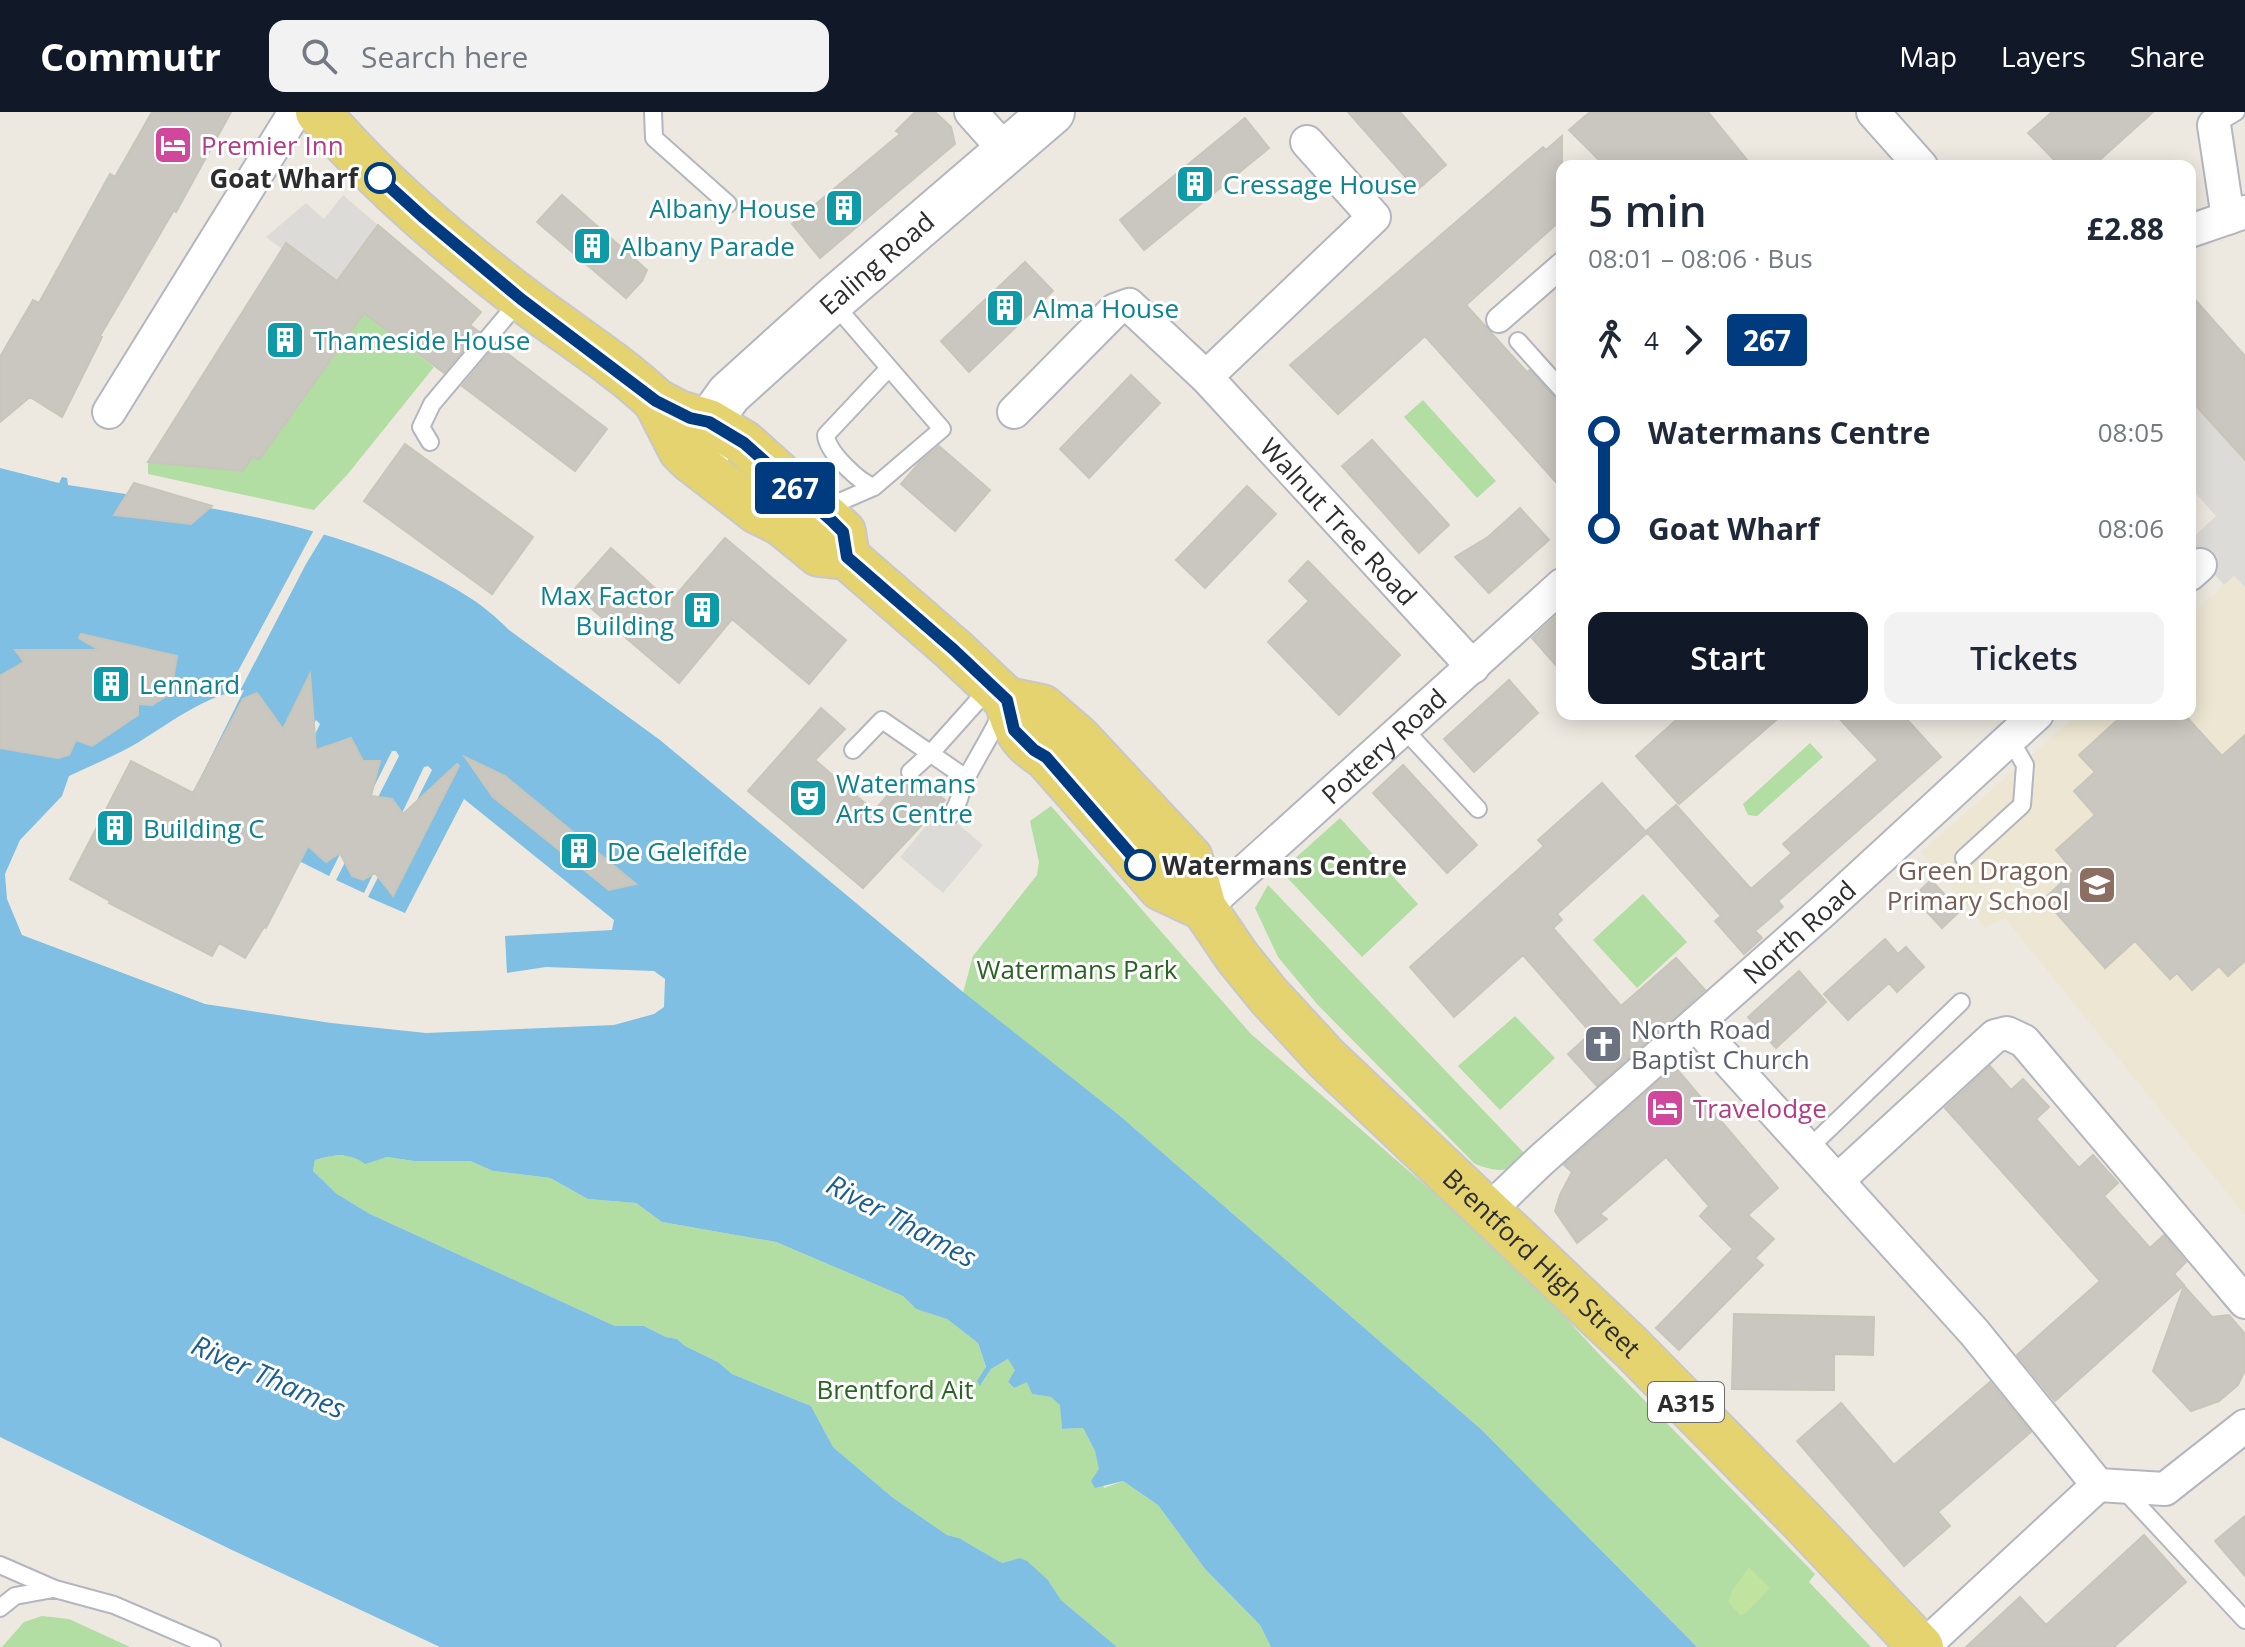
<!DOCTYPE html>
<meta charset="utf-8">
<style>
body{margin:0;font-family:"Open Sans",sans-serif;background:#f2f2f3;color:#1f2937;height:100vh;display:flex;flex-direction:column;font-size:30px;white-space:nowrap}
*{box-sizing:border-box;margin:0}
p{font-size:26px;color:#747a83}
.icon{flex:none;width:44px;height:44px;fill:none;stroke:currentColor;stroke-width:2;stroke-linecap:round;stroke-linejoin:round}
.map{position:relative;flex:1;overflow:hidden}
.side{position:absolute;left:1556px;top:48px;width:640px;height:560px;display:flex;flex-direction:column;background:#fff;border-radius:16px;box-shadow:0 4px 20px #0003}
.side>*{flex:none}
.badge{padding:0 16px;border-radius:6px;font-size:28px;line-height:52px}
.map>.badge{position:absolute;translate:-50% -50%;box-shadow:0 0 0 4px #fff}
.legs{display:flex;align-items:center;gap:12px;height:88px;padding:0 32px;font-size:26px}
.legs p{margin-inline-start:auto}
.summary{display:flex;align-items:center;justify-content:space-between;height:136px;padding:0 32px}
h1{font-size:44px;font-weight:600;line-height:60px}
.cta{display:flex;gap:16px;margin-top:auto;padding:16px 32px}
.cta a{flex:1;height:92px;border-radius:16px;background:#111827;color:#fff;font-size:32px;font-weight:600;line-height:92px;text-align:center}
.cta a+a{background:#f2f2f3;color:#1f2937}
ul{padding:0 32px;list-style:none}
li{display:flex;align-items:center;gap:28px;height:96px;font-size:30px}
li i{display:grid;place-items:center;width:12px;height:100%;margin:0 10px;background:currentColor}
li i::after{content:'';width:20px;height:20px;margin:-10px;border:6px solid;border-radius:50%;background:#fff}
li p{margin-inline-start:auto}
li:first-child i{background:linear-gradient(#0000 50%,currentColor 0)}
li:last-child i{background:linear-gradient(currentColor 50%,#0000 0)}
header{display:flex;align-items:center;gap:48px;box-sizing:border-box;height:112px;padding:0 40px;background:#111827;color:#fff}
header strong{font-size:38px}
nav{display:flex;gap:44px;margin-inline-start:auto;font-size:28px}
.search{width:560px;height:72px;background:#f2f2f3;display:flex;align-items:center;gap:20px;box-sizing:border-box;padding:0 28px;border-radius:16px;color:#747a83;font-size:30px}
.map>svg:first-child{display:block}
</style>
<header>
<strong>Commutr</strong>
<div class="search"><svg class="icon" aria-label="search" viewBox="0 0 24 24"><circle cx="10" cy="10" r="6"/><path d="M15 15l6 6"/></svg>Search here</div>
<nav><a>Map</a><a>Layers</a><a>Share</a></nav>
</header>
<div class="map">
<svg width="2245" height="1535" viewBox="0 0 2245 1535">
<rect width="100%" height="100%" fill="#ede9e1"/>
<path fill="#ece6d2" d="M2234,464l11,11v628l-240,-297 -20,10 -64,-76 157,-138h112v-99z"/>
<path fill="#b2dda3" d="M364,201l70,54 -87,108 -33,35 -166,-36v-13l94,10 11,-15 6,3z
M1423,288l73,81 -19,17 -73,-81z
M1810,631l13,14 -66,59 -9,-1 -5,-11z
M1051,694l200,228 265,230 83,90 216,220 -6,8 62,65h-174l-215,-217 -363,-315 -156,-122 10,-37 64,-81 2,-13 -9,-41z
M1340,706l78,86 -56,53 -81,-86z
M1268,773l259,271c-19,18 -29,16 -52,8l-158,-160 -39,-47 -23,-49z
M1643,782l44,48 -50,46 -44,-48z
M1515,904l40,42 -55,52 -42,-44z
M331,1044h23l11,7 22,-6 27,4h56l23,10 57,7 38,21 48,4 26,19 114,20 127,54 13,13 31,10 31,24 8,25 -8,13 3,4 10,-16 17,-10 8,11 -8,12 6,6 13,-7 5,13 20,3 9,8 1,24 21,-1 12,23 9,37 19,-7 35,24 47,64 55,56 11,22h-154l-56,-47 -13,-20 -28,-22 -18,5 -43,-25 -12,-3 -55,-38 -59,-50 -22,-41 -79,-32 -14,-12 -33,-16 -8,-7 -11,-2 -22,-11h-29l-245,-112 -33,-20 -24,-23 2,-11z
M42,1504l27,3 61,28h-128l22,-25z"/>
<path fill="#c1e3a0" d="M1749,1455l21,21 -24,25 -6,2 -12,-13 4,-11z"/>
<path fill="#dddbd7" d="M343,83l35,30 -45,61 -13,-17 -34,-26 -4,6 -16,-12 40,-34 18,16z
M2190,287l55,63v125l-11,-11 -10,9 -34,-39v-6l26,-24 -26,-29z
M940,697l43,36 -40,48 -43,-36z"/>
<path fill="#7fbfe4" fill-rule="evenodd" d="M0,356l59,15 3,-6 5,1 1,7c118,19 234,32 344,82 37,17 68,33 97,63l151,110 303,252 156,123 363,315 215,217h-426l-11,-22 -55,-56 -47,-64 -35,-24 -28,7 -4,-7 8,-12 -4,-18 -12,-23 -21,1 -2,-24 -9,-8 -19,-3 -5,-12 -13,6 -6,-6 7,-12 -7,-11 -17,10 -11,17 -3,-5 9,-14 -8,-24 -31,-24 -31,-10 -13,-13 -127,-54 -114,-20 -26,-19 -48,-4 -38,-21 -57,-7 -23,-10h-56l-27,-4 -22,7c-16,-12 -32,-9 -50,-4l-2,11 24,23 33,20 245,112h29l22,11 11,2 8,7 33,16 14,12 79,32 22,41 59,50 55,38 12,3 43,25 18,-5 7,3 21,19 13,20 56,47h-677l-208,-97 -232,-113zM244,578l-58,117 121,-72 9,-15 4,4 -57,119 66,33 63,-125h4l3,5 -63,124 28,13 60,-126 4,-1 4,4 -64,127 37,16 59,-114 150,121 -2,10 -107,6 2,37 39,-6 108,4 11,8 -1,28 -10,7 -40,11 -188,8 -95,-10 -126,-19 -183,-69 -15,-36 -2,-25 15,-34 42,-44 7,-20c21,-10 43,-19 63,-30 35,-20 71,-51 112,-56z"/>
<path fill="#ede9e1" d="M315,416l11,3 -20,33 -90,173 22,-42 -15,4z"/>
<path fill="#c9c7bf" stroke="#c8c5ba" stroke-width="2" d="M152,0h79l-55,100 -2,-2 -74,126 2,1 -40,80 -32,-20 -30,25v-65l33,-57 6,3 71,-129 5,3z
M915,0h20l16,15 4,17 -135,114 -28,-34 108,-90 -4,-3z
M1348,0h52l46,53 -29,25z
M1590,0h118l44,54h-147l-36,-36z
M2052,0h101l-60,54h-33l-32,-33z
M1245,6l24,30 -125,102 -24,-30z
M1562,24v83l-96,86 61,67 3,-2 24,27 8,4v88l-137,-153 -87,78 -48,-49 253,-218 3,3z
M562,83l85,75 -5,11 -16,17 -89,-76z
M378,113l103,87 -11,13 9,7 -35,41 -80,-60 -105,147 -6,-4 -10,15 -95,-9 138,-219 51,38z
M1025,150l28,29 -84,81 -28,-31z
M2190,182l55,62v104l-55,-61z
M496,233l111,84 -32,42 -113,-85z
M1131,263l29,28 -71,75 -29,-29z
M1372,328l77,85 -30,28 -77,-87z
M405,332l128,93 -41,57 -128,-93z
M939,334l51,44 -35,41 -54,-47 19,-22z
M134,371l78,23 -21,18 -77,-9z
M1247,374l29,28 -71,74 -29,-28z
M1520,396l29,32 -60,53 -34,-36 33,-20z
M725,426l121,102 -37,44 -77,-65 -53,64 -107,-91 39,-44 59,54z
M1308,449l92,94 -61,60 -71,-73 41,-41 -20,-20z
M1562,499v61l-30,-34z
M81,522l96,22 -6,37 -19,12 -14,-1v11l-46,31 -16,-6 -7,15 -11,3 -58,-10v-72l24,-14 -9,-12h84l-20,-12z
M310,562l6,76 35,-12 12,23h17l-9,35 21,3 11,15 54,-50 2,2 -66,130 -18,-23 -12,7 -11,-4 -12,-23 -14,9 -18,-16 -42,82 -2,-1 -19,31 -26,-15 -7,13 -103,-53 1,-2 -40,-22 61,-118 62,32 50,-94 14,-6 26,36z
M1509,568l29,33 -64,59 -30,-33z
M821,596l24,21 -30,31 59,51 28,-32 10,4 7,-4 26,21 -82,88 -115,-97z
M1683,602h100l-104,90 -43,-48z
M1835,602h67l39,43 -163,144 5,6 -28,24 7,7 -18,16 -29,-33 6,-5 -75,-85 30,-26 75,84 41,-36 -9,-9 95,-84z
M2124,602h60l38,42 23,-21v226l-17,15 -9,-10 -27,24 -15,-17 -7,6 -35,-38 -30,27 -61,-69 30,-28 -18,-21 39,-35 -21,-24 21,-19 -16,-17z
M465,645l40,19 131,108 -27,6 -116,-93z
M1403,653l74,80 -30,28 -74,-80z
M1602,671l45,50 -90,81 5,6 -9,8 68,78 55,-48 29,32 -108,96 -29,-32 23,-21 -68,-78 -69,62 -44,-50 134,-121 -6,-6z
M1931,768l29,31 -18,17 -29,-31z
M1885,827l13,15 8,-7 18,20 -27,25 -8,-9 -41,37 -24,-26z
M1799,859l27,31 -50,46 -28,-31z
M1990,954l21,24 12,-11 26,28 -13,12 43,49 14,-13 25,28 -14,13 46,52 14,-13 22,27 -12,12 10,11 -129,116 -38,-46 83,-74 -155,-173z
M1675,955l103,121 -30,27 26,24 -19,19 8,7 -84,85 -23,-22 77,-79 -33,-33 9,-10 -43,-49 -66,57 7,5 -30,24 -22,-32 5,-16 12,-23 -8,-7z
M2184,1174l28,31 17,-2 16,19v36l-7,15 -19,16 -28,10 -38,-40z
M1734,1202l140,3 -1,38 -39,-1v36l-102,-1z
M1990,1270l41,50 -93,80 12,14 -46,40 -107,-125 44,-38 53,62z
M2245,1404v60l-30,-35z
M2144,1423l42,47 -72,65h-148l54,-50 26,28z"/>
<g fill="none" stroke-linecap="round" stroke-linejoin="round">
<defs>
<path id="service" d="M653,0l1,26 74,66
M2214,13l22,-13
M1518,229l44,49
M430,330l-9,-15 11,-23 88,-104
M874,375c-15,-5 -47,-35 -48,-52l63,-67
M821,398l53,-23 68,-58 -108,-125
M1403,616l75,81
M853,638l29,-30 84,58
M910,660l21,-19 60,-67
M951,703c10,-13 9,-26 17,-40 11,-21 24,-41 34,-63
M1964,746l58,-53 3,-40 -15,-26
M1809,1036l152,-146
M2123,1377l122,131
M0,1453l55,24 59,16 98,42
M0,1496l15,-12 38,-7"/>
<path id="pedestrian" d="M1499,208l63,-55"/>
<g id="minor">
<path d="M971,0l34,38"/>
<path d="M1873,0l48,54"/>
<path d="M2214,13l14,93"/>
<path d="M2190,119l55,-19"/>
<path d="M1206,265l168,-160 -67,-75"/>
<path d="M109,300l186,-300"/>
<path id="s1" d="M1014,300l101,-102 14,-5 77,72 267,290"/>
<path d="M2190,462l10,-9"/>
<path id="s2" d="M1204,796l358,-323"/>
<path d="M1695,912l279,308 124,153 67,4 80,-63"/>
<path d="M1837,1069l158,-145 12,-3 17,8 221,261"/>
<path id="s3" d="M1488,1099l52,-50 283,-250 214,-197"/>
<path d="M1923,1535l175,-162"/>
</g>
<g id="secondary">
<path id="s4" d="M706,348v-20l3,-18 20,-28 103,-93 220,-189"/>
</g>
<g id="primary">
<path d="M318,0c60,71 133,133 207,189 43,33 91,62 131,100l23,12 30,9 35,21 99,89 4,25"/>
<path id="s5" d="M656,289l25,49 9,9 67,52 24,12 38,31 28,3 107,93 53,50 35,7 36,31 112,120 14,50 34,50 30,37 59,64 305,289 172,175 117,124"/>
<path d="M1007,588c7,28 13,41 39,57l115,131 43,20"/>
</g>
</defs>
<use href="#service" stroke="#b4b6bf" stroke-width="20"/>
<use href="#pedestrian" stroke="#b4b6bf" stroke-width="28"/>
<use href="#minor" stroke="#b4b6bf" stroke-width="36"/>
<use href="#secondary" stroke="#b4b6bf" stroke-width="48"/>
<use href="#primary" stroke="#c8c8c8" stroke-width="48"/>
<use href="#service" stroke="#fff" stroke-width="16"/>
<use href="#pedestrian" stroke="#fff" stroke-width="24"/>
<use href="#minor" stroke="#fff" stroke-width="32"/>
<use href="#secondary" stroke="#fff" stroke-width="44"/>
<use href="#primary" stroke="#e4d36f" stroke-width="44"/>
</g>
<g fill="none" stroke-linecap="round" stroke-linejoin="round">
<defs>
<path id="line-1" d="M380,66l44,40 97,81 135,102 34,17 19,4 35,21 87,77 12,12 4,25 107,93 53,50 7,30 20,20 12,7 94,108"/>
</defs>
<use href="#line-1" stroke="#fff" stroke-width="18"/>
<use href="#line-1" stroke="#003b80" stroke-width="12"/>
</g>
<defs>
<symbol id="hotel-square" viewBox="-11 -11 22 22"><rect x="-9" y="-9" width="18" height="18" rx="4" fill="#d1479c" stroke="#fff"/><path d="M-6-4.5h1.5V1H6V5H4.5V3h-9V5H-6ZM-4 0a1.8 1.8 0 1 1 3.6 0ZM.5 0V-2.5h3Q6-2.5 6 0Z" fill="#fff"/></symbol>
<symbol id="building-square" viewBox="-11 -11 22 22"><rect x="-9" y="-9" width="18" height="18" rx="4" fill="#0f9aa8" stroke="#fff"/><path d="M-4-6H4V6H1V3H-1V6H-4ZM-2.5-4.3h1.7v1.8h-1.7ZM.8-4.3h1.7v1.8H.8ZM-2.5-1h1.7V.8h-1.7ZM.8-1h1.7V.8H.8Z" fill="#fff"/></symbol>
<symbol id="theatre-square" viewBox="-11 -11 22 22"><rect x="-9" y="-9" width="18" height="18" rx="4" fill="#0f9aa8" stroke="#fff"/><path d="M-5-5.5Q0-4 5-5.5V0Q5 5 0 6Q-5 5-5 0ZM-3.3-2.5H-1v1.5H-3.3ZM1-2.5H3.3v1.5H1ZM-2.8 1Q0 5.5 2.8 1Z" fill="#fff"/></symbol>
<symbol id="school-square" viewBox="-11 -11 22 22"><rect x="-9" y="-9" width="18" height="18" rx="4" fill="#8d6e63" stroke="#fff"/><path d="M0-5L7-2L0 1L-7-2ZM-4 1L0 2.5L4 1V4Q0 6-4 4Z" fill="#fff"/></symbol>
<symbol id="church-square" viewBox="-11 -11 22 22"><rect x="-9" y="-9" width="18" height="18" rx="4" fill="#6b7280" stroke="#fff"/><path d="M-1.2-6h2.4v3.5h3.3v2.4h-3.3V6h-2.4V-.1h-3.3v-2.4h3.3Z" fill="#fff"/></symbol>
</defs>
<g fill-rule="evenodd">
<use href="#hotel-square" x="151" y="11" width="44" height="44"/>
<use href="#building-square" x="1173" y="50" width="44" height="44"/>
<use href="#building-square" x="822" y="74" width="44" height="44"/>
<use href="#building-square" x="570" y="112" width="44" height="44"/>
<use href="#building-square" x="983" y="174" width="44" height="44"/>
<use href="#building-square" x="263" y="206" width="44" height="44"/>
<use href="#building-square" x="680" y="476" width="44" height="44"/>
<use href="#building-square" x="89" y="550" width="44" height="44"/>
<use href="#theatre-square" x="786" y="664" width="44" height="44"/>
<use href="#building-square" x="93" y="694" width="44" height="44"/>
<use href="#building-square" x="557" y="717" width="44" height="44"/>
<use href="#school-square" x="2075" y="751" width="44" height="44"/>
<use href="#church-square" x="1581" y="910" width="44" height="44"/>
<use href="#hotel-square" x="1643" y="974" width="44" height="44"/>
</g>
<g fill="#fff" stroke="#003b80" stroke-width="4">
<circle cx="380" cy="66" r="14"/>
<circle cx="1140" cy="753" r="14"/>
</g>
<g text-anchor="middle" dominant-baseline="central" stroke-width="6" stroke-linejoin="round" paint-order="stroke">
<rect fill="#fff" stroke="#6c6c6c" stroke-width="2" x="1648" y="1270" width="76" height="40" rx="6"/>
<g font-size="24" font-weight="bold" fill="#2d2d2d">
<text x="1686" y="1290">A315</text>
</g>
<g font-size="26" fill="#b23c85" stroke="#fff" text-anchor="start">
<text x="201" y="33">Premier Inn</text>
<text x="1693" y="996">Travelodge</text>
</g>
<g font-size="26" font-weight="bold" fill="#2d2d2d" stroke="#fff" text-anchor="end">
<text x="358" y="66">Goat Wharf</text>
<text x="1162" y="753" text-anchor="start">Watermans Centre</text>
</g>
<g font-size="26" fill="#0d838f" stroke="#fff" text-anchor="start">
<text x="1223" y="72">Cressage House</text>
<text x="816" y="96" text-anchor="end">Albany House</text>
<text x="620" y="134">Albany Parade</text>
<text x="1033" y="196">Alma House</text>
<text x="313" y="228">Thameside House</text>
<text x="674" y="483" text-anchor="end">Max Factor<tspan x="674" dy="30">Building</tspan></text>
<text x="139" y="572">Lennard</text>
<text x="836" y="671">Watermans<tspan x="836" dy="30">Arts Centre</tspan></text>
<text x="143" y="716">Building C</text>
<text x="607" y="739">De Geleifde</text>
</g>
<g font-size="26" fill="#2d2d2d" stroke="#fff">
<text stroke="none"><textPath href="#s4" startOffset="270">Ealing Road</textPath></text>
<text stroke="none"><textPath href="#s1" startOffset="460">Walnut Tree Road</textPath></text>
<text stroke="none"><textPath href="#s2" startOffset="242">Pottery Road</textPath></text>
<text stroke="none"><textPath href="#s3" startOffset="418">North Road</textPath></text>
<text stroke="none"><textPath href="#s5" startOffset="1262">Brentford High Street</textPath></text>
</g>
<g font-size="26" fill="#785e54" stroke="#fff" text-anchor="end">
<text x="2069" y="758">Green Dragon<tspan x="2069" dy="30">Primary School</tspan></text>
</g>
<g font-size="26" fill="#2a6423" stroke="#fff">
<text x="1077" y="857">Watermans Park</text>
<text x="895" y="1277">Brentford Ait</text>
</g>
<g font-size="26" fill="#5b616d" stroke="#fff" text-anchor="start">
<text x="1631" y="917">North Road<tspan x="1631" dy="30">Baptist Church</tspan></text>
</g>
<g font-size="28" font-style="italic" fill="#1b5e92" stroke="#fff">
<text transform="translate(902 1108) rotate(28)">River Thames</text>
<text transform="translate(269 1264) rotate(24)">River Thames</text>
</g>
</g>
</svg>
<b class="badge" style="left:795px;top:376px;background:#003b80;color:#fff">267</b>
<section class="side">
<div class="summary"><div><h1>5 min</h1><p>08:01 – 08:06 · Bus</p></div><b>£2.88</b></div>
<div class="legs"><svg class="icon" aria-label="walk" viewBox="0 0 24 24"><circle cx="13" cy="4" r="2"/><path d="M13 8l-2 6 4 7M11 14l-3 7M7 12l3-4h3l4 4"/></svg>4<svg class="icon" aria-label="forward" viewBox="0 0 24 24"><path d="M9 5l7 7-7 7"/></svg><b class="badge" style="background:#003b80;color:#fff">267</b></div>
<ul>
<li><i style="color:#003b80"></i><b>Watermans Centre</b><p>08:05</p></li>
<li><i style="color:#003b80"></i><b>Goat Wharf</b><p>08:06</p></li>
</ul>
<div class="cta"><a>Start</a><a>Tickets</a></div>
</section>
</div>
